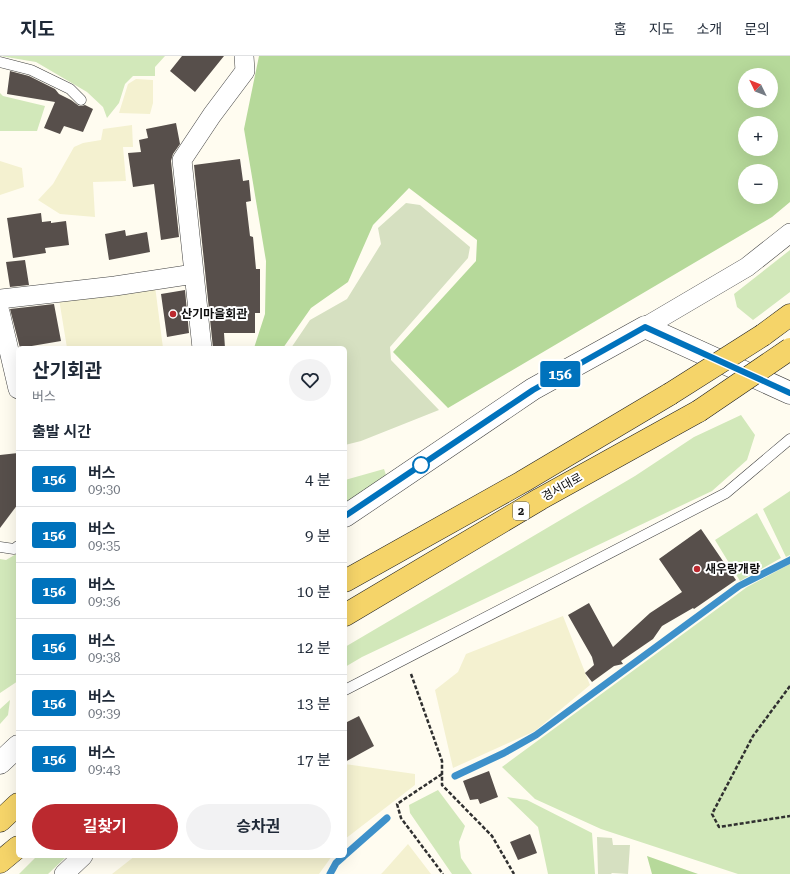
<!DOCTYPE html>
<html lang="ko">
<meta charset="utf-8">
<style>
body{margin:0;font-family:"Roboto Serif","Noto Sans KR",serif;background:#f2f2f3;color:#1f2937;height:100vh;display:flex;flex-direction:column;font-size:15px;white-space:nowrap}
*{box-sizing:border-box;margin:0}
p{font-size:13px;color:#747a83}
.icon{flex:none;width:22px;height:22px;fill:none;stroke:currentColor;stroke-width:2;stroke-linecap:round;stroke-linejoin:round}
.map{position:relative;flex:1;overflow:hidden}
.drawer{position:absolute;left:16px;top:290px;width:331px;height:512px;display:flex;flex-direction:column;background:#fff;border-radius:6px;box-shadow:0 4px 16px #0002}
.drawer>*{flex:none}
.badge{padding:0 8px;border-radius:3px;font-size:14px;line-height:26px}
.needle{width:26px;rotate:313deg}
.tools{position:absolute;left:738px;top:12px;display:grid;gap:8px}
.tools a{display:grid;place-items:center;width:40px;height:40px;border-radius:50%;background:#fff;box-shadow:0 4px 16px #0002;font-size:20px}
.map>.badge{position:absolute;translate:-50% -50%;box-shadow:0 0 0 2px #fff}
h2{padding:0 16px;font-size:15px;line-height:36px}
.round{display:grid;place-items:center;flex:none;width:42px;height:42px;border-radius:21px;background:#f2f2f3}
.overview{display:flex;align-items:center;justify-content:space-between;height:68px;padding:0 16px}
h1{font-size:19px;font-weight:700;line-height:30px}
.button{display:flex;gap:8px;margin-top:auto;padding:8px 16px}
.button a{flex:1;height:46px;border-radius:24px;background:#bb292f;color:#fff;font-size:16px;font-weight:700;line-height:46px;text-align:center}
.button a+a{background:#f2f2f3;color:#1f2937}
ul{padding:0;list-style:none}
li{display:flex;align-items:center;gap:12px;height:56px;padding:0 16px;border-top:1px solid #e0e1e3}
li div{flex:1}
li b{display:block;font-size:15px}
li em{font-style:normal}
li .badge{min-width:44px;font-weight:700;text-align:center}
header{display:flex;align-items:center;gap:24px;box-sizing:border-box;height:56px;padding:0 20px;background:#fff;border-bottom:1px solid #e0e1e3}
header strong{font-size:19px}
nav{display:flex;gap:22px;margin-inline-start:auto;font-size:14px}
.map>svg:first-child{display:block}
</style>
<header>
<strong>지도</strong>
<nav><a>홈</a><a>지도</a><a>소개</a><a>문의</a></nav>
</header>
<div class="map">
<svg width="790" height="818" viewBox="0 0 790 818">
<rect width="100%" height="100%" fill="#fffcf0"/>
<path fill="#f4f1d0" d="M136,23l17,1v23l-3,11 -31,-1 9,-29z
M132,69l1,22h-10l3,34 -33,1 2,35 -35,-3 -22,-14 15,-16 21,-37 9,-4 18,-3 2,-11z
M0,105l22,7 2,19 -24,8z
M155,230l8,62h-96l-8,-49z
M563,560l27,69 -55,46 -82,37 -18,-78 23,-18 8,-18z
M345,708l70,10v11l-70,54z
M408,788l23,30h-50l3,-3z
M135,800h197l-13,18h-207z"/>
<path fill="#d2e8ba" d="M0,0h165l-10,11v9h-22l-8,8 -6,19 -12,15 -4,-11 -16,-15 -51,-30z
M0,37l3,3 42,10 -8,25h-37z
M790,194v42l-37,28 -16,-13 -3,-13z
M741,359l14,20 -8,25 -35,31 -350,166 -17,10v-20l290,-171 59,-39z
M384,413l3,9 -42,27v-25z
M790,435v64l-4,2 -23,-48z
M757,457l24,45 -41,23 -25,-41z
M18,497v128l-18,12v-134l6,1z
M790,508v310h-52l-137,-45 -66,-30 -33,-32 245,-180z
M10,644l-2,15 -8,9v-15z
M438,734l27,36 -6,16 2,16 11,16h-20l-42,-61 -1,-8z
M507,741l20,3 65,33 3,41h-47l-10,-47z
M37,800h30l-19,18h-29z"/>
<path fill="#b6d99a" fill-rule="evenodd" d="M259,0h531v146l-18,15 -324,191 -55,-56 83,-91 1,-21 -68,-52 -36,37 -25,57 -37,26 -28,40h-29l11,-34 1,-53 -22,-132zM745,19h26v26h-26zM745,67h26v26h-26zM745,115h26v26h-26z
M647,800l51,18h-46z"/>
<path fill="#d6e0c1" d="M406,147l14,2 50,42 -2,11 -78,89 1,13 48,50 -78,31 -16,4v-97h-54l19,-28 37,-21 34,-55 -3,-16z
M597,781l15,1 1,7h17l-2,29 -16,-1 -1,1h-13z"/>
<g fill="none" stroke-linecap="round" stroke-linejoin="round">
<path stroke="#3e91ca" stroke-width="7" d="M455,720l49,-23 32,-18 203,-149 51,-26
M345,799l42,-37
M330,818l6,-11 8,-7"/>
</g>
<path fill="#574f4b" d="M182,0h42l-29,36 -25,-21z
M10,15l19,5 26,13 4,5 12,6 8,6h3l3,-1 8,4 -10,23 -19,-6 -4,8 -16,-6 11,-26 -48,-8z
M176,67l4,21 -7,10 -2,7 8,76 -18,3 -7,-56 -21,3 -5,-34 13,-1 -2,-12 9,-2 -2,-9z
M240,103l3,22 6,-1 2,21 -5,1 4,34 3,1 3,32h4v44h-5v20h-31l1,15h-12l-19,-183z
M41,157l1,9 9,-1v2l15,-2 3,24 -24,3 1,5 -33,5 -6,-40z
M125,174l1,6 21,-4 3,20 -41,8 -4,-26z
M25,204l4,25 -19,2 -4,-25z
M185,234l4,43 -22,4 -6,-43z
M54,248l7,37 -41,7 -10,-39z
M18,397v51l-18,24v-73z
M701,473l35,51 -42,29 -1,-1 -31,18 -9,13 -32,22 2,3 -9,2 -22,16 -7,-9 9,-8 -2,-8 -24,-42 21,-12 24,44 37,-34 32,-21 -23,-33z
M359,660l15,30 -29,16v-39z
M489,715l9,26 -18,7 -2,-5 -8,1 -7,-19z
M530,778l7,19 -19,7 -8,-18z"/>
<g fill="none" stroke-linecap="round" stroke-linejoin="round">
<defs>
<path id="service" d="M0,6l31,8 39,19 11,11
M0,491l14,2 4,-3
M345,634l381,-197 64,-54"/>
<path id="minor" d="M0,243l115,-13 79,-12
M0,256l18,77
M645,271l102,-60 43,-34
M202,292l-20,-188 30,-45 33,-44 -1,-15
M64,818l19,-18"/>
<path id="tertiary" d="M345,460l188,-127 112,-62 145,66
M0,707l18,-17"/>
<path id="primary" d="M763,279l27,-20
M345,525l177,-99 148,-88
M345,559l195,-116 159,-88
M0,765l18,-17
M0,806l18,-15"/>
</defs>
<use href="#service" stroke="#414141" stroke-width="11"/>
<use href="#minor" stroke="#414141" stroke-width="20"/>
<use href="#tertiary" stroke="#414141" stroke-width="23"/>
<use href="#primary" stroke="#1f1f1f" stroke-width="23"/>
<path stroke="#303030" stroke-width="2.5" stroke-dasharray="4 2" stroke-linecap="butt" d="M411,618l31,87v24l50,51 22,38
M790,630l-37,50 -41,78 7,13 71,-11
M442,718l-45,30 4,14 42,56"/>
<use href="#service" stroke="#fff" stroke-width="10"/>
<use href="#minor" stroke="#fff" stroke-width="19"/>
<use href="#tertiary" stroke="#fff" stroke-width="22"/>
<use href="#primary" stroke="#f5d469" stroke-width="22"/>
<defs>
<path id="primary-bridge" d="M670,338l93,-59
M699,355l91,-62"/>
</defs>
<use href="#primary-bridge" stroke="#1f1f1f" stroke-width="23" stroke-linecap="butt"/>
<use href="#primary-bridge" stroke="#f5d469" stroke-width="22"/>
</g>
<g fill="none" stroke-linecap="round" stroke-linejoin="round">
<defs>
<path id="line" d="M345,460l188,-126 112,-63 145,66"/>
</defs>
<use href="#line" stroke="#fff" stroke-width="9"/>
<use href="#line" stroke="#0072bc" stroke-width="6"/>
</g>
<g fill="#bb292f" stroke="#fff" stroke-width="1.5">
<circle cx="173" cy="258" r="4"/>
<circle cx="697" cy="513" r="4"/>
</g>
<circle fill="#fff" stroke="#0072bc" stroke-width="2" cx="421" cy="409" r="8"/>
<g text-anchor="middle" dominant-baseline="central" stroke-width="4" stroke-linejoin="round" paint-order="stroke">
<rect fill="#fff" stroke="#565656" stroke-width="1" x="513" y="446" width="16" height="18" rx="3"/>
<g font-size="11" font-weight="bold" fill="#0e0e0e">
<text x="521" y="455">2</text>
</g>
<g font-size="12" font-weight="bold" fill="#0e0e0e" stroke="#fff" text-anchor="start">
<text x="181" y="258">산기마을회관</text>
<text x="705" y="513">새우랑개랑</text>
</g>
<g font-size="12" fill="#0e0e0e" stroke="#fff">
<text transform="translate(562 431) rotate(-29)">경서대로</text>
</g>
</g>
</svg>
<div class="tools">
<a><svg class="needle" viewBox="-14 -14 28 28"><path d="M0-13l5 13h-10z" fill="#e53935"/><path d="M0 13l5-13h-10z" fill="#747a83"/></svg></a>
<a>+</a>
<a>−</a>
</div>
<b class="badge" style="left:560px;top:318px;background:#0072bc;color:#fff">156</b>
<section class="drawer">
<div class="overview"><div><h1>산기회관</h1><p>버스</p></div><a class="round"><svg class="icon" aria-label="heart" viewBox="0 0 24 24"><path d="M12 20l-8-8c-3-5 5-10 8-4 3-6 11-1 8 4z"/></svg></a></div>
<h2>출발 시간</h2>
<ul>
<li><span class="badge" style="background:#0072bc;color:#fff">156</span><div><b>버스</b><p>09:30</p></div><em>4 분</em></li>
<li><span class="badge" style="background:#0072bc;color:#fff">156</span><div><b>버스</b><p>09:35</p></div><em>9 분</em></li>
<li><span class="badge" style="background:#0072bc;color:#fff">156</span><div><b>버스</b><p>09:36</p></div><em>10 분</em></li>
<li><span class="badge" style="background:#0072bc;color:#fff">156</span><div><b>버스</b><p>09:38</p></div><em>12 분</em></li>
<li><span class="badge" style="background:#0072bc;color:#fff">156</span><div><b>버스</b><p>09:39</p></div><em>13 분</em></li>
<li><span class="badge" style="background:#0072bc;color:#fff">156</span><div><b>버스</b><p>09:43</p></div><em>17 분</em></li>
</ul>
<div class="button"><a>길찾기</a><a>승차권</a></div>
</section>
</div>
